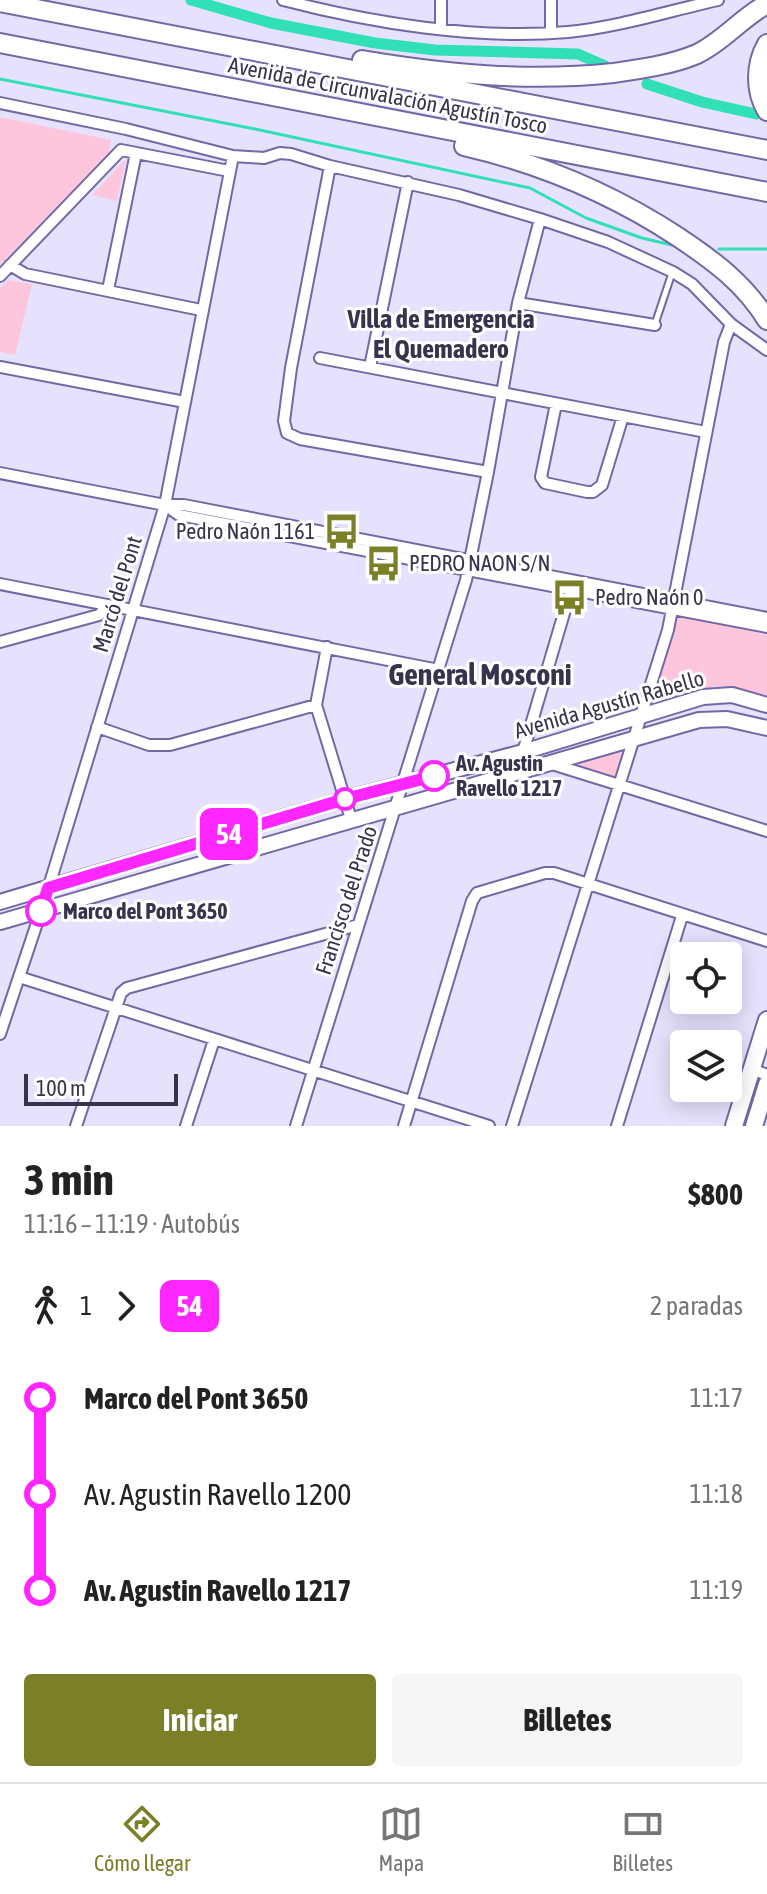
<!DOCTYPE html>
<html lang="es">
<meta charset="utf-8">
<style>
body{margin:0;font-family:"Asap Condensed",sans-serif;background:#f6f6f6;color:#222;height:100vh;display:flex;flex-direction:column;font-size:30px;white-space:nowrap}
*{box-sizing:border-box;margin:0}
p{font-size:26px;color:#767676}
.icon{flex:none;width:44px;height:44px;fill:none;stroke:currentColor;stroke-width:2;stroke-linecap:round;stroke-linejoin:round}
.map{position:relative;height:1126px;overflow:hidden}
.panel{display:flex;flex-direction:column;background:#fff;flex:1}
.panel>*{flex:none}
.badge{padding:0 16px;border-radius:12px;font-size:28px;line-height:52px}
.controls{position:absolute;left:670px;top:942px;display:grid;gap:16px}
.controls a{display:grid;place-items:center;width:72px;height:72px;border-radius:8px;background:#fff;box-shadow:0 4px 20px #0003;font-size:40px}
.scale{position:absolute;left:24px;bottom:20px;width:154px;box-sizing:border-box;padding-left:8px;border:4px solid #38334d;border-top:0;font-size:22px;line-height:28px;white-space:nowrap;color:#38334d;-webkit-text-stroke:6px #fff;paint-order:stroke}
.map>.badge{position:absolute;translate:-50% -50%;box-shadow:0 0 0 4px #fff}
.legs{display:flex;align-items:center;gap:12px;height:88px;padding:0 24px;font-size:26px}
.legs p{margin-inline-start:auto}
.summary{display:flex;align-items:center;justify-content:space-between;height:136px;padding:0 24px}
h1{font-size:44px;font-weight:700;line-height:60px}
.action{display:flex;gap:16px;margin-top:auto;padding:16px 24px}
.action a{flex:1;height:92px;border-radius:8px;background:#7a7f28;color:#fff;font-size:32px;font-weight:700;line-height:92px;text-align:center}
.action a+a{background:#f6f6f6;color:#222}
ul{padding:0 24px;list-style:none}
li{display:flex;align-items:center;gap:28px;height:96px;font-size:30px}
li i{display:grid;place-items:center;width:12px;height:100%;margin:0 10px;background:currentColor}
li i::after{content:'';width:20px;height:20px;margin:-10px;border:6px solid;border-radius:50%;background:#fff}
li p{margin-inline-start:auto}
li:first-child i{background:linear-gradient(#0000 50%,currentColor 0)}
li:last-child i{background:linear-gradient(currentColor 50%,#0000 0)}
.dock{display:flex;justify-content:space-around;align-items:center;height:112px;border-top:2px solid #e0e0e0;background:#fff;font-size:22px;color:#767676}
.dock a{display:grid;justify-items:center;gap:4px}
.dock .selected{color:#7a7f28}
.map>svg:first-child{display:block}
</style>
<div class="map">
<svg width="767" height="1126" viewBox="0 0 767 1126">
<rect width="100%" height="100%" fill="#e6e2fd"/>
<path fill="#fdc6dd" d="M0,117l111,23 -2,12 -109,113z
M126,159l-9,42 -25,-6z
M8,280l24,4 -17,71 -15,-3v-64z
M676,615l91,20v63l-52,-12 -58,21 -6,-6z
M624,746l-10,33 -46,-17z"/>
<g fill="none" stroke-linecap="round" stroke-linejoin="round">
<path stroke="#32e0b7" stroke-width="3" d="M0,79l255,50 275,59 56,30 56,20 30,7
M719,249h48"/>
<path stroke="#32e0b7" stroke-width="11" d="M191,0l80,23 104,20 60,7 143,4 27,12
M647,84l55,18 54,12"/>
<defs>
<path id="lane" d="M655,324l17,-51"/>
<path id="street" d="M283,0c88,23 194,40 285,32 50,-5 101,-21 150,-32
M441,28v-28
M551,33v-33
M0,103l126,26 107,27 31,2 16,-5 11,1 39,12 129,29 81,24 68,23 65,30 19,12 39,40 36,26
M121,150l108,21
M330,166l-39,202 -7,53 3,12 13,6 188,33
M10,265l15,9 176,36
M0,276l121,-126
M108,290l28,-137
M518,303l137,22
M320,358l386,74
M0,367l185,35
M370,367l38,-185
M556,404l-15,73 4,6 42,9h6l9,-7 21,-69
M0,473l165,32h19l583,113
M165,505l14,10 588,112
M0,584l439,86
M0,642l99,-27 9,-10
M327,647l-11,58 35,114
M97,727l52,18h21l146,-40
M552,764l215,67
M525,770l-2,-18 49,-166
M19,977l470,149
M0,1034l46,-138 119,-391 68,-349
M752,1069l15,6
M76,1126l45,-133 6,-5 231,-63
M186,1126l28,-86
M296,1126l170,-546 22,-108 30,-169 22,-84
M404,1126l68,-225 5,-8 68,-20h9l213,68
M512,1126l156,-496 56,-288 7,-18
M617,1126l65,-210"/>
<path id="secondary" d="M0,902l345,-103 178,-47 180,-55 29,-2 35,10
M0,922l699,-202 28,-1 40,9"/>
<path id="primary" d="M734,1126l33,-106
M754,1126l13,-42"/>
<path id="highway" d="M0,2l767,148
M0,43l767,149
M767,44c-12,21 -12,47 0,67
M362,60c83,14 166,22 251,13 28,-4 58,-8 84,-19 27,-13 44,-36 70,-50
M464,146c78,18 147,47 214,91 36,24 66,46 89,83"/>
</defs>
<use href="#lane" stroke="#7368a4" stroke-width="9"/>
<use href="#street" stroke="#7368a4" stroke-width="14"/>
<use href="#secondary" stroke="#7368a4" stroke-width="18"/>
<use href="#primary" stroke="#7368a4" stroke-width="20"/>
<use href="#highway" stroke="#7368a4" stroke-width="22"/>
<use href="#lane" stroke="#fff" stroke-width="5"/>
<use href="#street" stroke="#fff" stroke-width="10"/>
<use href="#secondary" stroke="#fff" stroke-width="14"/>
<use href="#primary" stroke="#fff" stroke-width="16"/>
<use href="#highway" stroke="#fff" stroke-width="18"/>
</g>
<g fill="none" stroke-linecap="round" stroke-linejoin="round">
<defs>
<path id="line-1" d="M41,911l7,-23 297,-89 89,-23"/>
</defs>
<use href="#line-1" stroke="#fff" stroke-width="18"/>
<use href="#line-1" stroke="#fe27ff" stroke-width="12"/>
</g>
<defs>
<symbol id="bus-bare" viewBox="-9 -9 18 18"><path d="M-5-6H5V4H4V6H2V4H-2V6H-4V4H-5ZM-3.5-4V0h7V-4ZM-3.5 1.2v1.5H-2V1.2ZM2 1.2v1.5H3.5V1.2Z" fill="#7a7f28" stroke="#fff" stroke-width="2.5" paint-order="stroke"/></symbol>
</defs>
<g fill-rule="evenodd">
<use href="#bus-bare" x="316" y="506" width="51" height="51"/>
<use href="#bus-bare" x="358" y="538" width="51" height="51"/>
<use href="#bus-bare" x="544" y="572" width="51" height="51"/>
</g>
<g fill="#fff" stroke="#fe27ff" stroke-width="4">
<circle cx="434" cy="776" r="14"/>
<circle cx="345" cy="799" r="10"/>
<circle cx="41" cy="911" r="14"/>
</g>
<g text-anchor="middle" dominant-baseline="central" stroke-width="6" stroke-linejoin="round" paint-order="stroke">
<g font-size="22" fill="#38334d" stroke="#fff">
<text transform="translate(388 95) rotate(11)">Avenida de Circunvalación Agustín Tosco</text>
<text transform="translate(117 594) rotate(-73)">Marcó del Pont</text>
<text transform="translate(609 704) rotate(-16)">Avenida Agustín Rabello</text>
<text transform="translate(346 900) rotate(-72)">Francisco del Prado</text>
</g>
<g font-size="22" fill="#38334d" stroke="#fff" text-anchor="start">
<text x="315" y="531" text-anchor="end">Pedro Naón 1161</text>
<text x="409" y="563">PEDRO NAON S/N</text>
<text x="595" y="597">Pedro Naón 0</text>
</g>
<g font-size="22" font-weight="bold" fill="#38334d" stroke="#fff" text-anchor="start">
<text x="456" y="763">Av. Agustin<tspan x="456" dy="25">Ravello 1217</tspan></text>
<text x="63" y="911">Marco del Pont 3650</text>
</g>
<g font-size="26" font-weight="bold" fill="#38334d" stroke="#fff">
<text x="441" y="319">Villa de Emergencia<tspan x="441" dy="30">El Quemadero</tspan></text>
</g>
<g font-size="30" font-weight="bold" fill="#38334d" stroke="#fff">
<text x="480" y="674">General Mosconi</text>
</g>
</g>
</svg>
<div class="controls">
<a><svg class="icon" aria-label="locate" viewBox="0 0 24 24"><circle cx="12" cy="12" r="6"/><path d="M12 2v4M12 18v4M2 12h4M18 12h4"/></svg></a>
<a><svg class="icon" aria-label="layers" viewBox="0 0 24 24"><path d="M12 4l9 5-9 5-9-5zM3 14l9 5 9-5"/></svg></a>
</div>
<div class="scale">100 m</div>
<b class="badge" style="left:229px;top:834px;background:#fe27ff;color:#fff">54</b>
</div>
<section class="panel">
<div class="summary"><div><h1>3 min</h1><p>11:16 – 11:19 · Autobús</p></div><b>$800</b></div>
<div class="legs"><svg class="icon" aria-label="walk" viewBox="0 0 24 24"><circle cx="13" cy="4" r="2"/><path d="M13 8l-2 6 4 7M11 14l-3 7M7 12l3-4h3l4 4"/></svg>1<svg class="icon" aria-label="forward" viewBox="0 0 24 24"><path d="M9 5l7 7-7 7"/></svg><b class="badge" style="background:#fe27ff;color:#fff">54</b><p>2 paradas</p></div>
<ul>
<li><i style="color:#fe27ff"></i><b>Marco del Pont 3650</b><p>11:17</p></li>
<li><i style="color:#fe27ff"></i><span>Av. Agustin Ravello 1200</span><p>11:18</p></li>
<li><i style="color:#fe27ff"></i><b>Av. Agustin Ravello 1217</b><p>11:19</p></li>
</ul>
<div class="action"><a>Iniciar</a><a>Billetes</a></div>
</section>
<nav class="dock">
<a class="selected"><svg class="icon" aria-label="directions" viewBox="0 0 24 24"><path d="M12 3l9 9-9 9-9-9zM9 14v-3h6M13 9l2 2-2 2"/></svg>Cómo llegar</a>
<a><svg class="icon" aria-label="map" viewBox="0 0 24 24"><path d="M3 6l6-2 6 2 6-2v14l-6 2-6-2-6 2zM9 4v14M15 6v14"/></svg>Mapa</a>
<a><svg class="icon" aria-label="tickets" viewBox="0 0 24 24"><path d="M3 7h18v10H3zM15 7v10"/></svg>Billetes</a>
</nav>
